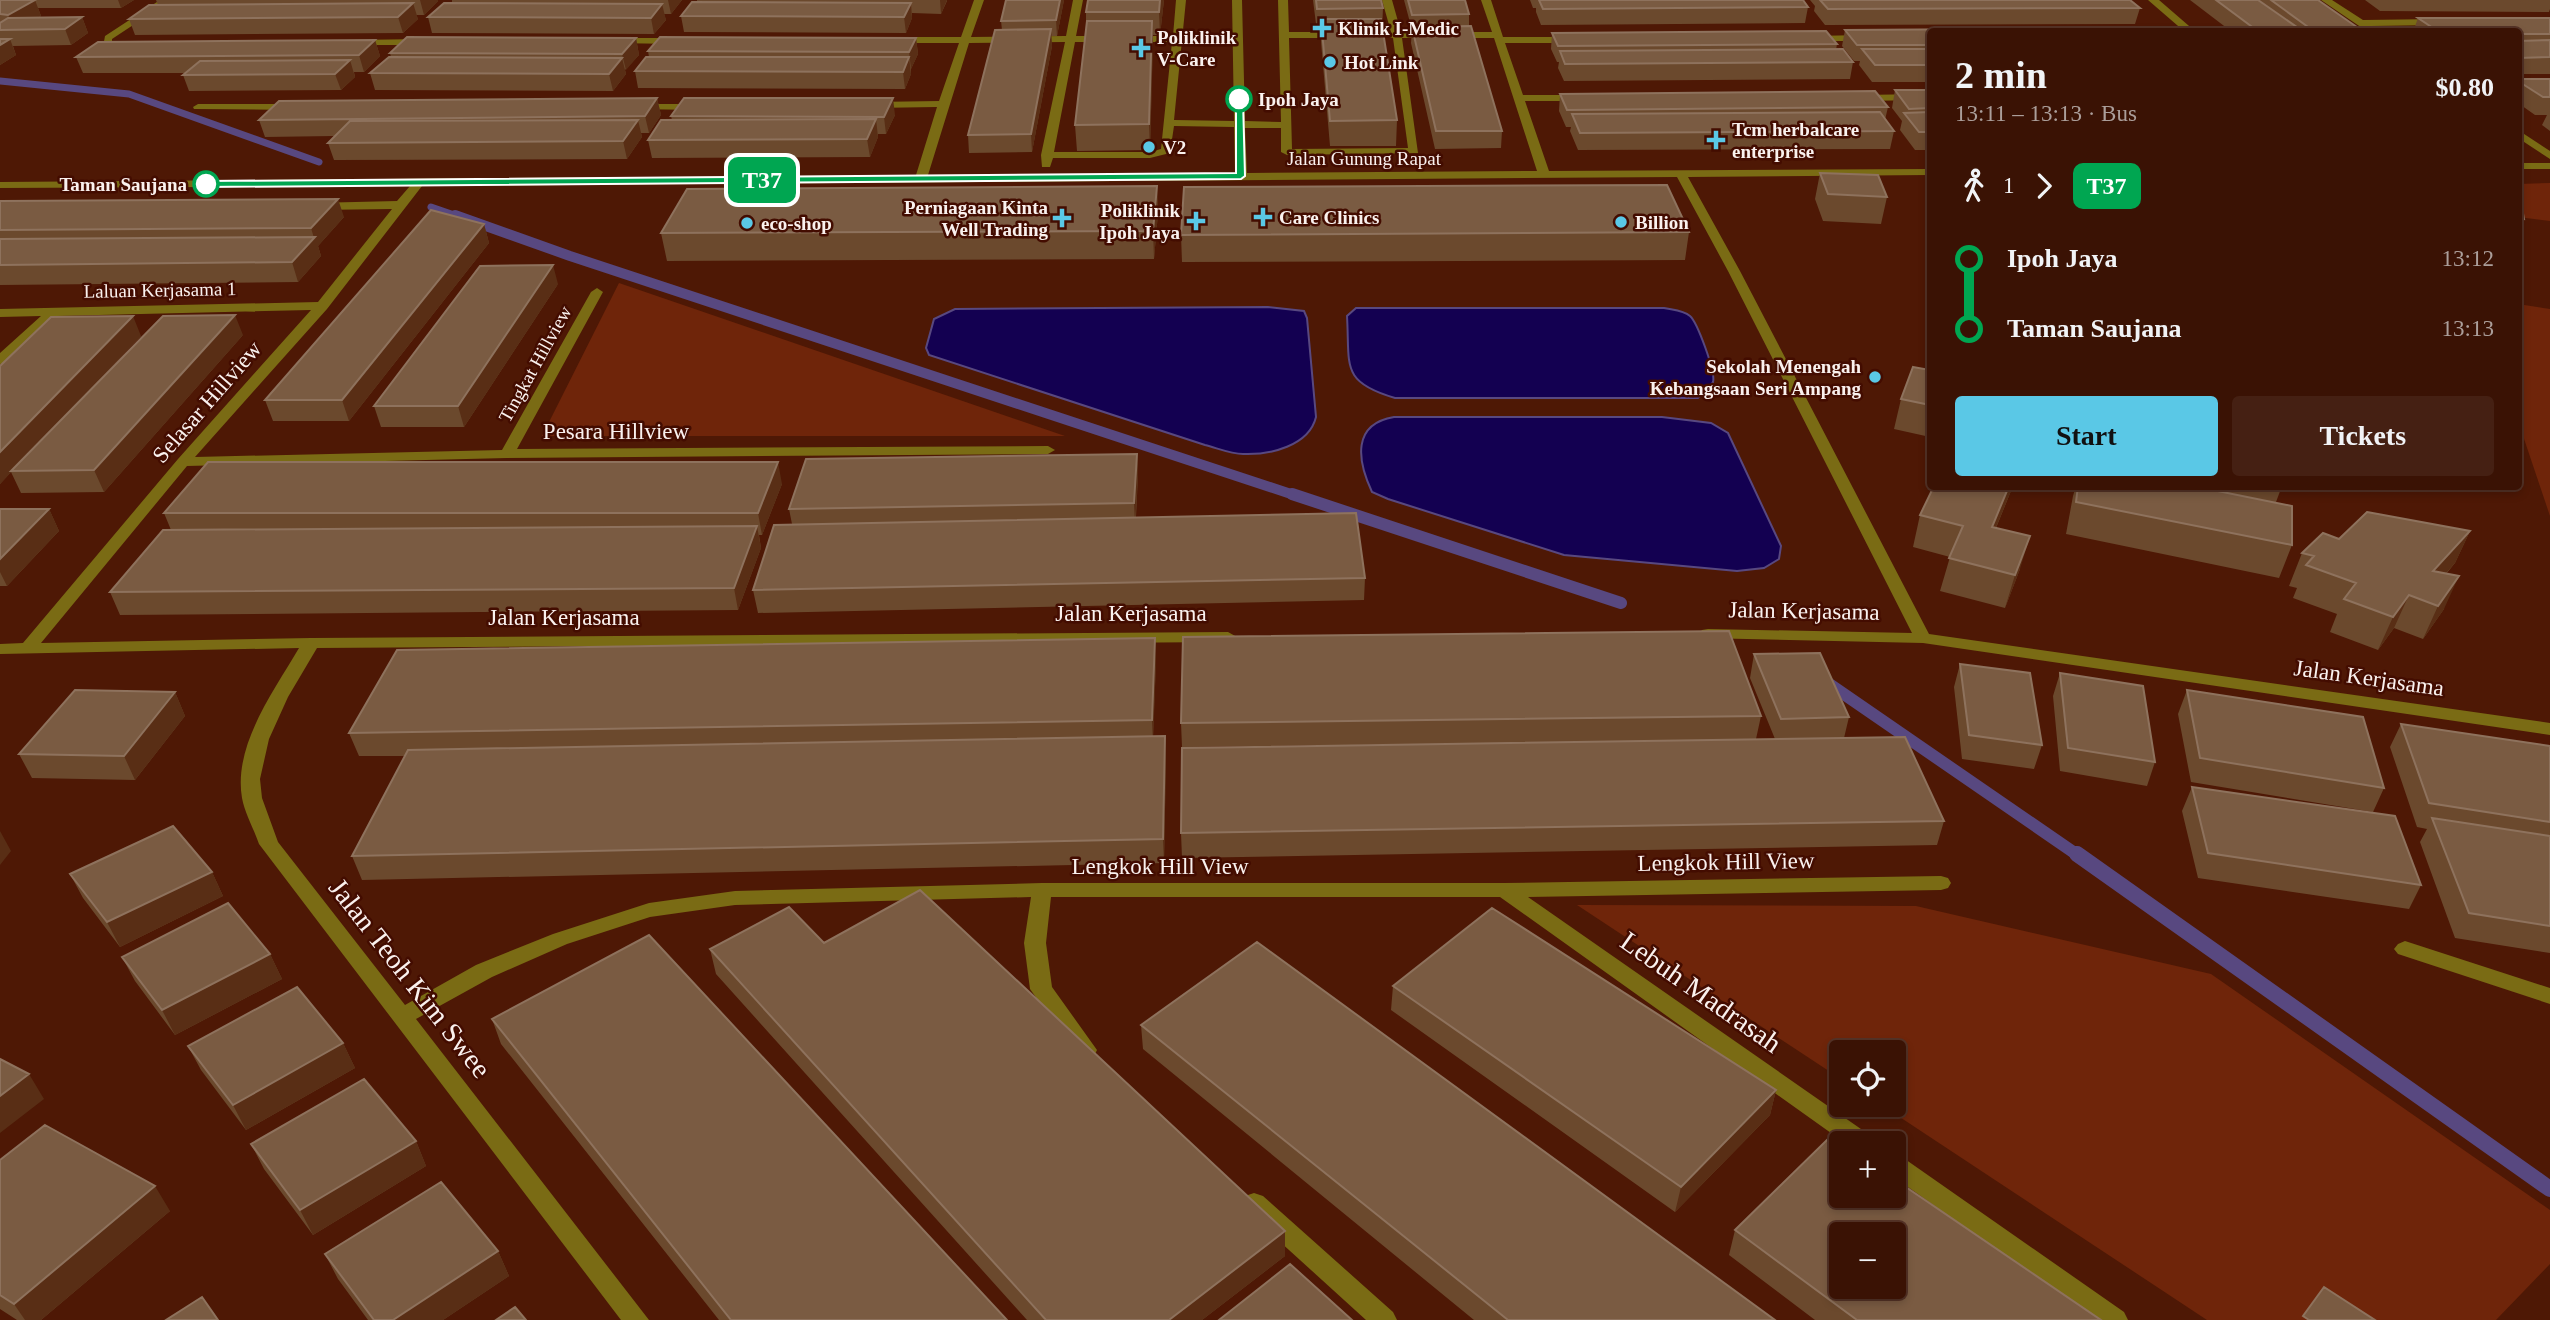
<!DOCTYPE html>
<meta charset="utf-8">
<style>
body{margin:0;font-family:Georgia,serif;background:#452013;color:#f1f3f6;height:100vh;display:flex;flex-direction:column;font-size:26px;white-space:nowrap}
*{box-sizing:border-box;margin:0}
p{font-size:23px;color:#ab9e9a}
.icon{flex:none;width:38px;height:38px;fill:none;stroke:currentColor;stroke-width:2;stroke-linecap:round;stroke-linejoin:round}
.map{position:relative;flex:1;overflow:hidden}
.panel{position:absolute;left:1927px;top:28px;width:595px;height:462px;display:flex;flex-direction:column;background:#3a1204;border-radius:7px;box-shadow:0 4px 10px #0003,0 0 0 2px #543226}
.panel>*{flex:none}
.badge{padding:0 14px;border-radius:10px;font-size:24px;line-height:46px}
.tools{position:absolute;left:1829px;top:1040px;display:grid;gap:14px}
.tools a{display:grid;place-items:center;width:77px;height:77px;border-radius:7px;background:#3a1204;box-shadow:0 4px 10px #0003,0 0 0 2px #543226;font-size:35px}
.map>.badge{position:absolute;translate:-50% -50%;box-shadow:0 0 0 4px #fff}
.legs{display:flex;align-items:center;gap:10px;height:77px;padding:0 28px;font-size:23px}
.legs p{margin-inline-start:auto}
.headline{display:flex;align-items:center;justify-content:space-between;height:119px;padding:0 28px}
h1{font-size:38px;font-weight:600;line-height:52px}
.primary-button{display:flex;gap:14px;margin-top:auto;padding:14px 28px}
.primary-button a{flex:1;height:80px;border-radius:7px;background:#5ac8e6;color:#111;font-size:28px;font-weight:600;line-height:80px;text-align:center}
.primary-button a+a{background:#452013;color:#f1f3f6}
ul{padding:0 28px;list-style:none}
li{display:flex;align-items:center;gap:24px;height:70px;font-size:26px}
li i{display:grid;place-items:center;width:10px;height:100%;margin:0 9px;background:currentColor}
li i::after{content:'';width:18px;height:18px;margin:-9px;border:5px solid;border-radius:50%;background:#3a1204}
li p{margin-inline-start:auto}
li:first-child i{background:linear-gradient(#0000 50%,currentColor 0)}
li:last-child i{background:linear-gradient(currentColor 50%,#0000 0)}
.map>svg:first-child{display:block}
</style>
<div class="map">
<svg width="2550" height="1320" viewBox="0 0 2550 1320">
<rect width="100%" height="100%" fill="#4e1805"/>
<path fill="#6f250a" d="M2550,183v38l-32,-4v-33z
M619,283l446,153h-523z
M2518,304l32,5v207l-32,-95z
M1577,905l339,1 295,68 339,236v54l-54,56h-289l-327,-216h14v-52h-53v27z"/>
<path fill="#130051" stroke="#584880" stroke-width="2" d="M1268,307l36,4 3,7 9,99c-7,29 -46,38 -73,37 -12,0 -26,-6 -38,-9l-276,-90 -3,-7 8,-29 21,-10z
M1356,308h308c8,2 19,2 26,8 7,6 26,56 23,66 -3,7 -9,11 -15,16h-303c-55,-16 -45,-32 -48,-82z
M1394,417h268l49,6 17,10 53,113 -2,13 -15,9 -27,3 -173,-16 -176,-56 -16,-7c-15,-32 -20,-68 22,-75z"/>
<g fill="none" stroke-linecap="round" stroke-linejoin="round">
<path stroke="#584880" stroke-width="7" d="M0,81l129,13 190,68
M431,207l29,10"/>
<path stroke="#584880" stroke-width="10" d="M455,215l115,41 727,240"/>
<path stroke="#584880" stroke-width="12" d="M1292,494l329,109
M1822,679l257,177"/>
<path stroke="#584880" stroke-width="16" d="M2077,854l473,335"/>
<path fill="#7a6b14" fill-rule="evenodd" d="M160,0h11l-59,39v4l17,3v4l-26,-3 2,-11z
M974,0h10l-13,37 95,-1 7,-36h10l-7,36h97l3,-36h10l-12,120 60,1 -2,-121h10l3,121 36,1 -3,-122h10l1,32h55l5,3 -5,3h-55l3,111 116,-1 -15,-110 -12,-3 10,-3 -9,-32h10l9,32h91l-11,-32h10l12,37h72l5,3 -5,3h-70l18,52h61l5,3 -5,3h-59l24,70 381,-2v6l-242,2 52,94 189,363 621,89v12l-627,-92 -221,-5 -3,-4 3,-4 6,-1 204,4 -184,-362 -51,-94 -1255,9 -95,123 -132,148 307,-7 89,-158 6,-4 6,4 -86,157 531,-3 7,4 -7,4 -541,4 -320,8 -146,177 270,-5 917,-6 9,5 -9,5 -911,6 -29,49 -19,42 -9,40 2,19 16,44 127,163 71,-40 77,-31 96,-31 86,-12 307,-8h462l437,-7 7,2 3,5 -3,5 -7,2 -413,7 343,239 4,7h-30l-345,-246h-449l-5,46 6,44 45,63 -3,6 -8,3 -8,-3 -48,-67 -6,-46 7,-46 -296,8 -85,12 -83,27 -75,33 -76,42 233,301h-28l-362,-476c-5,-15 -14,-30 -17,-46 -9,-53 32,-107 57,-150l-299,6v-10l23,-1 155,-184 133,-149 -254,6 -52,47 -5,1v-11l41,-37 -41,1v-8l318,-7 74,-93 -75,1 -4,-1v-6l84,-2 13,-15 -410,2v-6l916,-7 21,-68 -64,1 -5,-3 5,-3 66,-1 20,-58h-67l-5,-3 5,-3h69zM1402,38h92l43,133 -290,2 -2,-45h36v24l6,3 131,-2zM1065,42l-24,113 1,12h8l3,-9h97l20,-5 4,-27 60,1 1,46 -307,2 41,-132zM1075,42h97l-11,107 -11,3h-96z
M2148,0h11l37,32h-11z
M2321,0h11l31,20 75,-1 5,3 -5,3 -66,1 3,3 -7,3z
M1810,36l56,-1 5,3 -5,3h-59l-2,-2z
M612,38h67l5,3 -5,3 -70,-1 -2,-2z
M353,40l70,-1 5,3 -5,3h-73v-4z
M1930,94v6l-73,1 -5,-3 5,-3z
M198,104h97l5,3 -5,3 -101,-1 -1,-2z
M635,104h66l5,3 -5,3 -70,-1 -1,-2z
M2518,130l32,21v8l-32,-21z
M2518,163h32v6h-32z
M2405,941l145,47v16l-152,-50 -4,-5 4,-5z
M1894,1154l8,3 222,155 4,8h-33l-201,-143z
M1254,1193l9,3 130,116 4,8h-31l-121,-110 -3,-7 3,-7z"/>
</g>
<path fill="#6b492d" d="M0,0h134l-13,8h-83l3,8 -3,2 44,-1 6,16 -17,12 -58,1 3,9 -16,10z
M156,0h282v1l-14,14h-8l2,4 -15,14 -268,2 -6,-16 29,-14z
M452,0h230l-11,14h-7l2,6 -12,14 -222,-1 -4,-16 24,-14z
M697,0h250v1l-6,13 -29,-1v5l-6,15 -222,-1 -3,-16 16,-14z
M1006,0h58l-7,36h-6l1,10 -20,106 -63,1 -1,-18 34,-105 -1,-9z
M1164,0l-4,35h-7l-3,115 -73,1 -2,-26 11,-99v-14z
M1313,0h68l2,8 -1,22 15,90 -1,26h-66l-9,-104v-10h-4z
M1404,0h61l4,14v12l33,105 -1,17 -66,1 -24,-106 1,-13z
M1530,0h273l5,7 -3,16 -264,2 -5,-13v-4h-3z
M1810,0h320l10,8 -5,16 -310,1 -11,-14 1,-5z
M2190,0h128l46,32h-132z
M2365,0h185v9l-1,3 -169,-1z
M2418,18h132v56h-32v-42h-105z
M1845,30l85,2v50h-58l-13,-17 1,-4h-6l-12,-15z
M1552,33l285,11 -1,6 17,12 -3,17 -286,2 -6,-13 1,-6h-2l-6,-13z
M636,38l3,17 -14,15 1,4 -13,17 -238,-1 -5,-17 21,-16 -1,-4z
M916,38l2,16 -7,15v5l-6,15 -267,-1 -3,-17 14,-14 -1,-6z
M375,40l5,16 -16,16h-10l1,5 -14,13 -152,1 -6,-16 2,-2h-102l-7,-16z
M2518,79h32v52l-8,-6 5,-10h-12l-17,-12z
M1895,90h35v60h-15l-15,-20 2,-9 -10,-13z
M1560,94l328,13 -3,13 9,11 -4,18 -312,1 -8,-19 1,-4h-5l-7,-16z
M657,98l4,17 -12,18h-8l1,4 -15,22 -293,1 -6,-17 6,-7 -69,1 -6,-17z
M895,115l-9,19h-8v3l-8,20 -218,1 -4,-18 24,-20 -1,-4z
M1820,173l67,24 -6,27 -58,-3 -8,-22z
M1157,186l1,27 -4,46 -487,2 -6,-28z
M0,201l344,16 -26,29 3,10 -23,26 -298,3z
M2518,202l6,17 -6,14z
M484,224l5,19 -140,178h-76l-8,-21z
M1689,232l-4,28 -503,2 -1,-27z
M558,284l-94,143h-83l-7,-21z
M243,335l-139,157 -83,1 -10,-21 -11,12v-118l141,-30 -80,84z
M1930,370v67l-36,-8 7,-30z
M1137,454l1,21 -2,42 229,61 -1,22 -606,13 -5,-23 39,-66 -3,-15z
M782,484l-20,51h-3l2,13 -23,62 -618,5 -10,-23 61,-62 -7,-17z
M1934,486h79l-17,42 24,41 -15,39 -65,-17 10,-34 -37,-10 7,-32z
M2076,486h206l-6,16 16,43 -13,33 -213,-44 7,-38z
M0,509h49l10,22 -52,55h-7z
M2470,531l-15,32 -9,11 -2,35 -21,30 -29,-11 -16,22 -48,-18 7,-18 -44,-16 4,-10 -8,-2 13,-33 37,-14z
M1754,654l95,63 -5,21 100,83 -7,24 -755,13 -1,-25 255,-89 -254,3 -1,-24 580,-7 -5,23h19l-25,-61z
M1156,661l-3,75 13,23 -2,104 -802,17 -10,-24 53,-100h-46l-10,-23z
M1960,664l82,81 -8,24 -72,-10 -8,-72z
M2060,673l95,89 -8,24 -87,-15 -7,-75z
M2187,690l197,98 -11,24 -182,-30 -13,-68z
M175,692l10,24 -50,64 -103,-2 -13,-24z
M2401,724l149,22v207l-95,-15 -35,-96 7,-13 -10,-2 -27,-80z
M2192,787l229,98 -12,24 -211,-31 -16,-67z
M212,872l11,24 -103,51 -37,-49 -13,-24z
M824,943l461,313 -83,64h-175l-311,-346 -6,-25z
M270,954l12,25 -107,56 -40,-54 -13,-24z
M1393,986l383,104 -6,25 -95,97 -284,-202z
M492,1019l515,301h-288l-218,-276z
M1141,1025l634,295h-301l-331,-271z
M343,1043l12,25 -109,62 -45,-60 -13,-24z
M416,1141l10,25 -113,69 -49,-66 -13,-25z
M0,1160l170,51 -129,109h-24l-17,-11z
M1735,1230l366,90h-286l-86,-65z
M498,1251l11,25 -66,44h-75l-30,-41 -13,-25z"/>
<path fill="#592e15" d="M35,0l6,16 -26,14 -7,-15z
M118,0h16l-13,8z
M420,0h18v1l-14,14z
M668,0h14l-11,14z
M940,0h7l-6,14z
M1060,0h4l-7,36 -1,-16z
M1160,0h4l-4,35 -1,-23z
M413,3l5,16 -15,14 -5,-16z
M911,3l1,15 -6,15 -2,-16z
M662,4l4,16 -12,14 -3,-16z
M82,17l6,16 -17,12 -6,-16z
M1152,21l1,23 -3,106 -1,-26z
M1051,29l1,17 -20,106 -1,-18z
M636,38l3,17 -13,15 -4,-16z
M916,38l2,16 -7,15 -2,-17z
M10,39l6,16 -16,10v-20z
M375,40l5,16 -16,16 -5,-17z
M909,57l2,17 -6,15 -2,-17z
M622,58l4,16 -13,17 -4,-17z
M350,60l5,17 -14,13 -6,-16z
M657,98l4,17 -12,18 -4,-17z
M893,98l2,17 -9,19 -2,-17z
M876,119l2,18 -8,20 -3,-18z
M638,120l4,17 -15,22 -4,-18z
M1157,186l1,27 -4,46 -1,-28z
M338,199l6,18 -26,29 3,10 -23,26 -6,-20 22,-24 -3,-10z
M484,224l5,19 -140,178 -7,-21z
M553,265l5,19 -94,143 -6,-21z
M235,315l8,20 -139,157 -10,-22z
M133,316l8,20 -141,148v-32z
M1137,454l1,21 -3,50 -1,-22z
M778,462l4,22 -20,51 -4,-22z
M2009,486h4l-30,73 9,-32z
M49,509l10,22 -52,55 -7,-14v-13z
M757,526l4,22 -23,62 -4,-22z
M2470,531l-15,32 -33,37 11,-29z
M2030,536l-10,33 -15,39 10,-33z
M2459,576l-15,33 -21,30 15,-33z
M2409,595l-15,33 -16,22 15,-33z
M1155,638l1,23 -3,83 -1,-24z
M175,692l10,24 -50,64 -11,-24z
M1165,736l1,23 -2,104 -1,-24z
M0,831l11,20 -11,14z
M212,872l11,24 -103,51 -13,-25z
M270,954l12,25 -107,56 -13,-25z
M343,1043l12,25 -109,62 -13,-25z
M29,1074l15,25 -44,34v-37z
M1776,1090l-6,25 -95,97 6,-25z
M416,1141l10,25 -113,69 -13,-25z
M155,1186l15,25 -129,109h-16l-11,-16z
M1285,1231v25l-83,64h-33z
M498,1251l11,25 -66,44h-50z"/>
<path fill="#7a5b42" stroke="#8e725d" stroke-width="2" fill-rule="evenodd" d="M0,0h35l-27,15 -8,-1z
M1006,0h54l-4,20 -55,1z
M1088,0h72l-1,12h-73z
M1316,0h65l2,8 -66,1z
M1408,0h57l4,14 -57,1z
M1539,0h264l5,7 -265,2z
M1820,0h310l10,8 -312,1z
M2216,0h42l46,32h-45z
M2271,0h47l46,32h-49z
M692,2l219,1 -7,14 -223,-1z
M413,3l-15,14 -269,2 20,-14z
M444,3l218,1 -11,14 -223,-1z
M82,17l-17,12 -65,1v-7l8,-5z
M2418,18h132v16h-32v-2h-79z
M1321,19h60l16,101 -67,1z
M1087,21h65l-3,103 -74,1z
M1471,26l31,105h-66l-24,-104z
M2165,28l4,4h-239v13h-73l-12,-15z
M1051,29l-20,105 -63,1 27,-105z
M1826,31l11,13 -279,2 -6,-13z
M407,37l229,1 -14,16 -232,-1z
M660,37l256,1 -7,14 -261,-1z
M0,39h10l-10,6z
M375,40l-16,15 -283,2 22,-15z
M2550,40v17l-32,1v-17z
M1843,49l10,13 -288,2 -5,-13z
M1862,49h68v16h-55z
M389,57l233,1 -13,16 -239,-1z
M646,57h263l-6,15 -268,-1z
M350,60l-15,14 -152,1 17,-14z
M2518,79h32v18h-7l-25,-16z
M1895,90h35v18l-21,1z
M1875,91l13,16 -321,3 -7,-16z
M657,98l-12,18 -386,4 20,-19z
M684,98h209l-9,19 -213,-1z
M1880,112l14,19 -314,2 -8,-19z
M1930,112v20h-11l-15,-19z
M876,119l-9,20 -219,1 13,-20z
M638,120l-15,21 -295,2 22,-22z
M1820,173l58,2 9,22 -59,-3z
M1667,185l22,47 -508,3 3,-48z
M1157,186l-4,45 -492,2 26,-44z
M338,199l-27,29 -311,2v-29z
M2518,202h3l3,17 -6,-1z
M431,210l53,14 -142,176h-77z
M315,237l-23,25 -292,3v-26z
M553,265l-95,141h-84l106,-140z
M235,315l-141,155 -83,1 152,-155z
M133,316l-133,136v-86l51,-49z
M1913,367l17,3v35l-29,-6z
M1137,454l-3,49 -345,6 17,-50z
M208,462h570l-20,51h-594z
M1934,486h75l-17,41 38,9 -15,39 -66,-17 14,-32 -43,-11z
M2078,486h115l99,20v39l-216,-43z
M0,509h49l-49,50z
M2367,512l103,19 -37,40 26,5 -21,30 -29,-11 -16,22 -49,-18 12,-16 -50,-18 8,-9 -12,-3 21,-20 16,6z
M1356,513l9,65 -612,12 21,-65z
M757,526l-23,62 -624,4 53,-62z
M1729,631l32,85 -580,7 2,-86z
M1155,638l-3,82 -803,13 48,-83z
M1820,653l29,64 -68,2 -27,-65z
M1960,664l70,9 12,72 -73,-10z
M2060,673l83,13 12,76 -87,-14z
M75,690l100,2 -51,64 -105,-2z
M2187,690l176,27 21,71 -184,-30z
M2401,724l149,22v76l-121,-19z
M1165,736l-2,103 -811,17 56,-106z
M1905,737l39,84 -763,12 1,-85z
M2192,787l203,29 26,69 -213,-32z
M2432,818l118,18v90l-81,-13z
M173,826l39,46 -105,50 -37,-48z
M920,890l365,341 -116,89h-123l-336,-371 79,-42 35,36z
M228,903l42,51 -108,56 -40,-53z
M1492,908l284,182 -95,97 -288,-201z
M649,935l358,385h-276l-239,-301z
M1257,942l518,378h-267l-367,-295z
M297,987l46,56 -110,62 -45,-59z
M0,1059l29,15 -29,22z
M364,1079l52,62 -116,69 -49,-66z
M45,1125l110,61 -141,118 -14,-9v-135z
M1830,1137l11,7v51h53v-16l207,141h-244l-122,-90zM1841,1234h53v52h-53z
M441,1182l57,69 -105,69h-19l-49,-66z
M1290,1264l62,56h-133z
M2324,1287l51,33h-66l-6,-4z
M202,1297l16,23h-52z
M515,1307l11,13h-30z"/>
<path fill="#00a651" stroke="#fff" stroke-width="2" d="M1236,97l7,2 2,77 -4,3 -1035,8 -4,-3 4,-3 1030,-8z"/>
<g fill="#5ac8e6" stroke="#430c00" stroke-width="2.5">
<path d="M1318.5 17.5h7v7h7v7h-7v7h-7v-7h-7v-7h7z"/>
<path d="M1137.5 37.5h7v7h7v7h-7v7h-7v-7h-7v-7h7z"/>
<circle cx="1330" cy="62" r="7"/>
<path d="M1712.5 129.5h7v7h7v7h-7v7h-7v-7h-7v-7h7z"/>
<circle cx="1149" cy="147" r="7"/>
<path d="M1259.5 206.5h7v7h7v7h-7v7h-7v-7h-7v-7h7z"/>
<path d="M1058.5 207.5h7v7h7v7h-7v7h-7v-7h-7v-7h7z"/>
<path d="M1192.5 210.5h7v7h7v7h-7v7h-7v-7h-7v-7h7z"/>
<circle cx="1621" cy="222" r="7"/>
<circle cx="747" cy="223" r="7"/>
<circle cx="1875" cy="377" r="7"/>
</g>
<g fill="#fff" stroke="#00a651" stroke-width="3.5">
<circle cx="1239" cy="99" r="12"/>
<circle cx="206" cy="184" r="12"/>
</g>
<g text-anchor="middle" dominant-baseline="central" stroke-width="5" stroke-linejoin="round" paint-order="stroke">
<g font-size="19" font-weight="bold" fill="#faf1ee" stroke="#430c00" text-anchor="start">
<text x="1338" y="28">Klinik I-Medic</text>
<text x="1157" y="37">Poliklinik<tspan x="1157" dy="22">V-Care</tspan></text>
<text x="1344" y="62">Hot Link</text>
<text x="1732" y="129">Tcm herbalcare<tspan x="1732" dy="22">enterprise</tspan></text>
<text x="1163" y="147">V2</text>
<text x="1048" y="207" text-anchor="end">Perniagaan Kinta<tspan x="1048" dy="22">Well Trading</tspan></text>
<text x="1180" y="210" text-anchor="end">Poliklinik<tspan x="1180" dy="22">Ipoh Jaya</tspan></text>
<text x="1279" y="217">Care Clinics</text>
<text x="1635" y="222">Billion</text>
<text x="761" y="223">eco-shop</text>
<text x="1861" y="366" text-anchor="end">Sekolah Menengah<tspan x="1861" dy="22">Kebangsaan Seri Ampang</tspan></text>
</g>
<g font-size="19" font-weight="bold" fill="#faf1ee" stroke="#430c00" text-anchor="start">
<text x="1258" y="99">Ipoh Jaya</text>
<text x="187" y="184" text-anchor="end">Taman Saujana</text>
</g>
<g font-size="19" fill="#faf1ee" stroke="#430c00">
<text x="1364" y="158">Jalan Gunung Rapat</text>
<text transform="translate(160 290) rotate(-1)">Laluan Kerjasama 1</text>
<text transform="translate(535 364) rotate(-61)">Tingkat Hillview</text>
</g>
<g font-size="23" fill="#faf1ee" stroke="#430c00">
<text transform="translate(207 402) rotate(-49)">Selasar Hillview</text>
<text x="616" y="431">Pesara Hillview</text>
<text transform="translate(1804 611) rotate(1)">Jalan Kerjasama</text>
<text x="1131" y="613">Jalan Kerjasama</text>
<text x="564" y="617">Jalan Kerjasama</text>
<text transform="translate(2369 678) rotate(8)">Jalan Kerjasama</text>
<text transform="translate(1726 862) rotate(-1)">Lengkok Hill View</text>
<text x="1160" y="866">Lengkok Hill View</text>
</g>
<g font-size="28" fill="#faf1ee" stroke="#430c00">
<text transform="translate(410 978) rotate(52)">Jalan Teoh Kim Swee</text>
<text transform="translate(1701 992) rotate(35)">Lebuh Madrasah</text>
</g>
</g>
</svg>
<div class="tools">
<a><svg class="icon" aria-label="locate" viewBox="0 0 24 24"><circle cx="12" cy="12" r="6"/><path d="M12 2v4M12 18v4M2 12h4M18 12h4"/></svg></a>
<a>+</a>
<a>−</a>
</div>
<b class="badge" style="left:762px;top:180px;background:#00a651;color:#fff">T37</b>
<section class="panel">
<div class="headline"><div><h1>2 min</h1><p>13:11 – 13:13 · Bus</p></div><b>$0.80</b></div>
<div class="legs"><svg class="icon" aria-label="walk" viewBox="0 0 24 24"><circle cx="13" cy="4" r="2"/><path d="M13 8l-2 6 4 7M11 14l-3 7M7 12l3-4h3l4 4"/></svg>1<svg class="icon" aria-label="forward" viewBox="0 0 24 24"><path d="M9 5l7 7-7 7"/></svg><b class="badge" style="background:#00a651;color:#fff">T37</b></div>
<ul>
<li><i style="color:#00a651"></i><b>Ipoh Jaya</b><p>13:12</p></li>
<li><i style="color:#00a651"></i><b>Taman Saujana</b><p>13:13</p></li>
</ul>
<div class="primary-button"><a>Start</a><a>Tickets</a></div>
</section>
</div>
